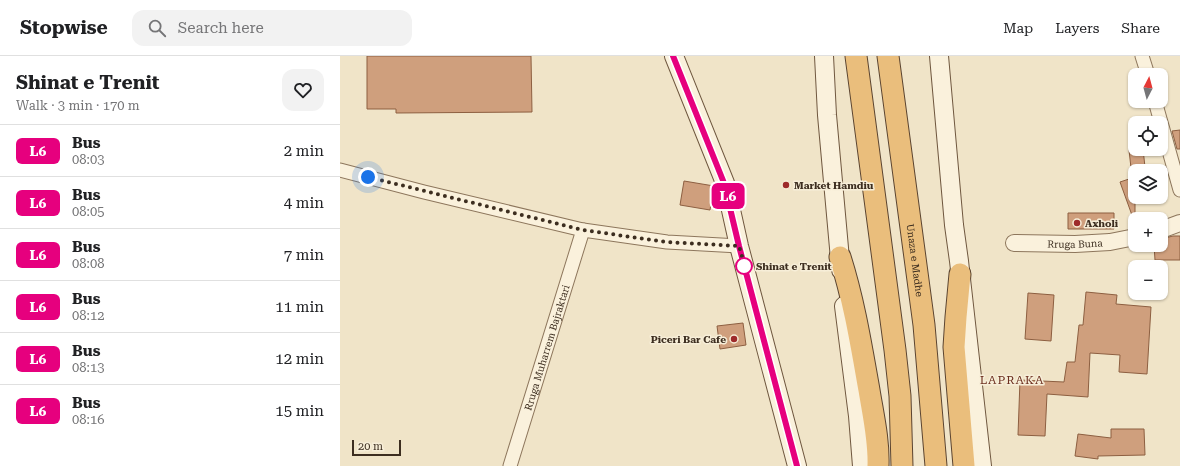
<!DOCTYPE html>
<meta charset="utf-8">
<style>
body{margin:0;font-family:"Roboto Serif",serif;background:#f2f2f2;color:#202124;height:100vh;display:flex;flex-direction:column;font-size:15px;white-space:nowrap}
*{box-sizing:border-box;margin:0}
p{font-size:13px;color:#757577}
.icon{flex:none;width:22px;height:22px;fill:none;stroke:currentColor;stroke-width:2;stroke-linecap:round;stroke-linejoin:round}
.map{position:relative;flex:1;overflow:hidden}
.side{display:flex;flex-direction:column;background:#fff;width:340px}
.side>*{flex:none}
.badge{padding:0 8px;border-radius:6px;font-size:14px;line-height:26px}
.needle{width:26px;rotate:6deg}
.controls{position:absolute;left:788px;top:12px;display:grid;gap:8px}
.controls a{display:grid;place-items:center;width:40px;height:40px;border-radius:8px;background:#fff;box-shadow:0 1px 3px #0004;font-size:20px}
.scale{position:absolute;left:12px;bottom:10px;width:49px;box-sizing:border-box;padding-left:4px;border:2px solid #3d2e20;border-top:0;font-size:11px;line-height:14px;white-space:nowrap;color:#3d2e20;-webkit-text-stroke:3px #f7eed8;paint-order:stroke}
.you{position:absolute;width:20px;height:20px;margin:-10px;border:3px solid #fff;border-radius:50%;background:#1a73e8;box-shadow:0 0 0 6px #1a73e833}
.map>.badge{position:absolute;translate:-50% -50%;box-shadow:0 0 0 2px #fff}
.round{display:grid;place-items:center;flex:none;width:42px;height:42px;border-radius:12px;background:#f2f2f2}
.headline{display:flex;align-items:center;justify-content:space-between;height:68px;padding:0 16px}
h1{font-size:19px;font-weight:700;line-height:30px}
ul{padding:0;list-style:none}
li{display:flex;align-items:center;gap:12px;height:52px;padding:0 16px;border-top:1px solid #e0e0e0}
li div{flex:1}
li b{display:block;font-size:15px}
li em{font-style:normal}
li .badge{min-width:44px;font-weight:700;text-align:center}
header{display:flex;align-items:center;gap:24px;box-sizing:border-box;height:56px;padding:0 20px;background:#fff;border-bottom:1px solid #e0e0e0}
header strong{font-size:19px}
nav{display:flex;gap:22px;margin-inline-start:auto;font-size:14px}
.search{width:280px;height:36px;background:#f2f2f2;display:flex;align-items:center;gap:10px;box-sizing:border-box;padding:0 14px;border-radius:12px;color:#757577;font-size:15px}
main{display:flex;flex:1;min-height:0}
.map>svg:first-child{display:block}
</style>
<header>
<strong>Stopwise</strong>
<div class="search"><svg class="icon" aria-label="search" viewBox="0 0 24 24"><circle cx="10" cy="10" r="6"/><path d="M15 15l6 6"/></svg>Search here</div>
<nav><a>Map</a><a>Layers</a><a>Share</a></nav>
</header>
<main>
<section class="side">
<div class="headline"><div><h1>Shinat e Trenit</h1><p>Walk · 3 min · 170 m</p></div><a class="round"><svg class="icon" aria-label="heart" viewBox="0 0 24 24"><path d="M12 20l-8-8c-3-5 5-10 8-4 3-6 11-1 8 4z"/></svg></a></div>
<ul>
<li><span class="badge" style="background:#e6007e;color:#fff">L6</span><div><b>Bus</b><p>08:03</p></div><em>2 min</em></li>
<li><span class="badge" style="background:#e6007e;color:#fff">L6</span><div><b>Bus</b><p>08:05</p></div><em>4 min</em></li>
<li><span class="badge" style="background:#e6007e;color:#fff">L6</span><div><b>Bus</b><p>08:08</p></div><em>7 min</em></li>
<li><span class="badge" style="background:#e6007e;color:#fff">L6</span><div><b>Bus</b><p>08:12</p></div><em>11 min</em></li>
<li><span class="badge" style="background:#e6007e;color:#fff">L6</span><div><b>Bus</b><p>08:13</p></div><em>12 min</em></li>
<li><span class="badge" style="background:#e6007e;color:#fff">L6</span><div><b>Bus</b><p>08:16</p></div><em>15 min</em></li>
</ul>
</section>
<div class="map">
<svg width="840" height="410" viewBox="0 0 840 410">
<rect width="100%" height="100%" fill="#f0e4c8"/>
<path fill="#cf9f7d" stroke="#8d5f41" d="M27,0h164l1,56 -136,1v-4h-29z
M840,74v19h-3l-5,-18z
M803,93l2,18 -14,1 -2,-18z
M795,121v41h-2l-13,-36z
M344,125l30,5 -4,24 -30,-5z
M728,157h46v16h-46z
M833,180h7v24h-25l-1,-15h7v-6z
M746,236l31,3 -1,9 35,3 -4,67 -28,-2 1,-17 -30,-2 -2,44 -41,-3 -2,42 -27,-1 2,-55 44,2 3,-20h8l4,-37h4z
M688,237l26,2 -3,46 -26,-2z
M403,267l3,22 -26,4 -3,-23z
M771,373h33l1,26 -47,1v3l-23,-3 3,-22 33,4z"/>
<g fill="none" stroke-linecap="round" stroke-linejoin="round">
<defs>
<g id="minor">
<path d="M802,0l6,19"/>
<path d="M815,45l25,89"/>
<path d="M0,114l84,22 159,38 84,12 72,4"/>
<path id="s1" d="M170,410l73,-236"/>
</g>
<g id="tertiary">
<path d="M821,174l19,-7"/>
<path id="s2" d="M674,187l61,1 35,-2 25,-5"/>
</g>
<path id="secondary" d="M334,0l51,127 14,63 58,220
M484,0l3,59 14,155
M599,0l15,169 5,36 23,205
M504,250l14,110 4,50"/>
<g id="trunk">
<path d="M516,0l39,294 5,46 2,70"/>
<path id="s3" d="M548,0l36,269 12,141"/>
<path d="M500,201c14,44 21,88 29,133 4,25 10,50 9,76"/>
<path d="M620,218l-4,43 -2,30 10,119"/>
</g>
</defs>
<use href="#minor" stroke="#8d765c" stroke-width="15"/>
<use href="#tertiary" stroke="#8d765c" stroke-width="18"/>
<use href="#secondary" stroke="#6f573f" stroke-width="20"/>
<use href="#trunk" stroke="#5b4430" stroke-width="23"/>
<use href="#minor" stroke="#faf1dc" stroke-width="13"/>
<use href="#tertiary" stroke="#faf1dc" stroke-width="16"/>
<use href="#secondary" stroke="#faf1dc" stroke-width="18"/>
<use href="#trunk" stroke="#eabe7c" stroke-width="21"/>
</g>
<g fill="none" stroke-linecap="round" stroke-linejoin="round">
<defs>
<path id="line" d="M333,0l51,127 15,63 58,220"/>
</defs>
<use href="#line" stroke="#fff" stroke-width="9"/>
<use href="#line" stroke="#e6007e" stroke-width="6"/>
<path stroke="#3d2e20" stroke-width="4" stroke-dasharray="0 7.2" d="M28,121l215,53 83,12 73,4 7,24 -2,-4"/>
</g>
<g fill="#9e2a2b" stroke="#f7eed8" stroke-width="1.5">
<circle cx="446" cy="129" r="4"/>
<circle cx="737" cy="167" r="4"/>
<circle cx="394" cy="283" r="4"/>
</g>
<circle fill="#fff" stroke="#e6007e" stroke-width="2" cx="404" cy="210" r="8"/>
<g text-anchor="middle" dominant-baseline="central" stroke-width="3" stroke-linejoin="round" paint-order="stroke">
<g font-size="10" font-weight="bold" fill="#3d2e20" stroke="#f7eed8" text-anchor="start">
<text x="454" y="129">Market Hamdiu</text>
<text x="745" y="167">Axholi</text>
<text x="386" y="283" text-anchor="end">Piceri Bar Cafe</text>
</g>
<g font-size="10" fill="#3d2e20" stroke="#f7eed8">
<text stroke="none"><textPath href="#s2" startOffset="61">Rruga Buna</textPath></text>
<text stroke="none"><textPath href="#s3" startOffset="206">Unaza e Madhe</textPath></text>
<text stroke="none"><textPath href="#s1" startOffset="124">Rruga Muharrem Bajraktari</textPath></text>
</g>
<g font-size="10" font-weight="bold" fill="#3d2e20" stroke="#f7eed8" text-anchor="start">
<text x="416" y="210">Shinat e Trenit</text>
</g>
<g font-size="12" letter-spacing="1" fill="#6b2e1e" stroke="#f7eed8">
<text x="672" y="324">LAPRAKA</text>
</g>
</g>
</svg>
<div class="controls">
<a><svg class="needle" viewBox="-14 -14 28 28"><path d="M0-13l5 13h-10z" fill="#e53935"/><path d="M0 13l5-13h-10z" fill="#757577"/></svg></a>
<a><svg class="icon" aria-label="locate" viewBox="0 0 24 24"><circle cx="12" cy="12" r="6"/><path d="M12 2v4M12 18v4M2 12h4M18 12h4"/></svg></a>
<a><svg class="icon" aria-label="layers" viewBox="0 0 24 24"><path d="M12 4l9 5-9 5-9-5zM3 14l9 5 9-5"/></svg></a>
<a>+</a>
<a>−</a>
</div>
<div class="scale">20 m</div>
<div class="you" style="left:28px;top:121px"></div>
<b class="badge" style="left:388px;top:140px;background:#e6007e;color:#fff">L6</b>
</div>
</main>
